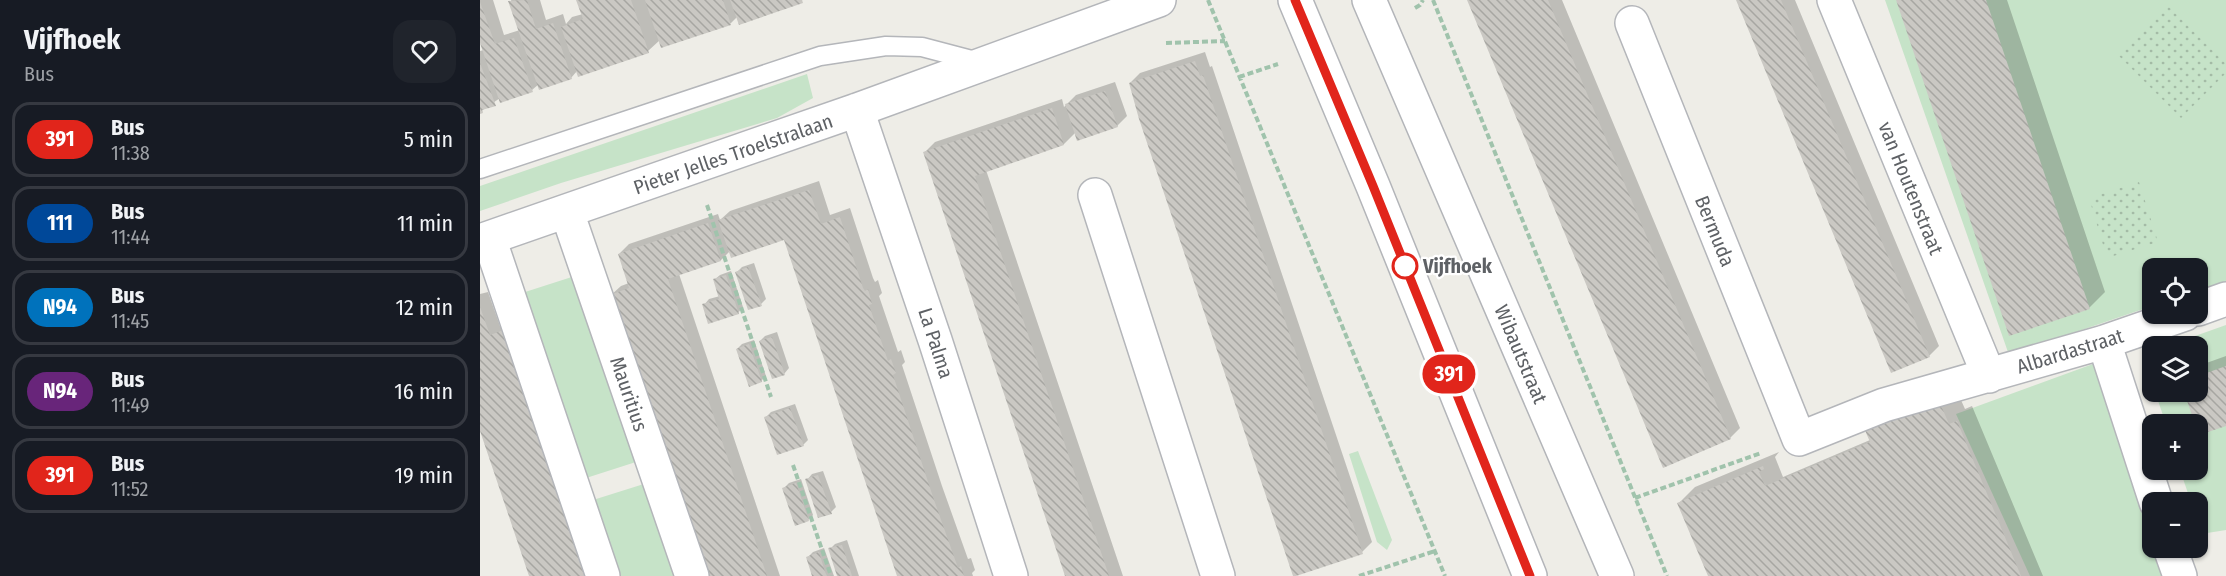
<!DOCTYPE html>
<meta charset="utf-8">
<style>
body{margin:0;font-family:"Fira Sans Condensed",sans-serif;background:#20242c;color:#f1f3f6;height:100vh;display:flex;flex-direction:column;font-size:22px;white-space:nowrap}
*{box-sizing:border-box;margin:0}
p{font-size:20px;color:#9ea1a6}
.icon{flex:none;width:33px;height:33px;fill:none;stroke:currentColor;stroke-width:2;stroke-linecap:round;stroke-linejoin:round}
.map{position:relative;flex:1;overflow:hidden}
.sheet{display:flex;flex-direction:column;background:#171b24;width:480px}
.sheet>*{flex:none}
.badge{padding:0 12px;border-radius:20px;font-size:21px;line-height:39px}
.tools{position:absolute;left:1662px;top:258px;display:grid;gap:12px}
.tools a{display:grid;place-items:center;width:66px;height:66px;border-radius:12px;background:#171b24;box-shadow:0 2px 4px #0004;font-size:30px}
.map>.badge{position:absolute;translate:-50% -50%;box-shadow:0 0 0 3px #fff}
.round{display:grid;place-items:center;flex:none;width:63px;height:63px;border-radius:18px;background:#20242c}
.overview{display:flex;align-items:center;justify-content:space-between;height:102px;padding:0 24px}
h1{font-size:28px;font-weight:700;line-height:45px}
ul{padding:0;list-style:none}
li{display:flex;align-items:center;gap:18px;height:75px;margin:0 12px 9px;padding:0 12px;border:3px solid #363941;border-radius:18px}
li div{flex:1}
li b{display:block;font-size:22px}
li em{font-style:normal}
li .badge{min-width:66px;font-weight:700;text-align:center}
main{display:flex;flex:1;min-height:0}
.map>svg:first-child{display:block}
</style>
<main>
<section class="sheet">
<div class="overview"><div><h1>Vijfhoek</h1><p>Bus</p></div><a class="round"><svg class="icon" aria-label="heart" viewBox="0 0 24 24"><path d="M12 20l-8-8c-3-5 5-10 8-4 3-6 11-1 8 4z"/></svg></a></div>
<ul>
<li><span class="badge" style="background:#e1251b;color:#fff">391</span><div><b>Bus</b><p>11:38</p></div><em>5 min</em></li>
<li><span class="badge" style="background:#004899;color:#fff">111</span><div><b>Bus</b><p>11:44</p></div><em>11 min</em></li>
<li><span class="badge" style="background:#0072bc;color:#fff">N94</span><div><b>Bus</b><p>11:45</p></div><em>12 min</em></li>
<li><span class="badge" style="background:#68257a;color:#fff">N94</span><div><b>Bus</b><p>11:49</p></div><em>16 min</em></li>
<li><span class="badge" style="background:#e1251b;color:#fff">391</span><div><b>Bus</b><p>11:52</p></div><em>19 min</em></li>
</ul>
</section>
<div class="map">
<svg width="1746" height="576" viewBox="0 0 1746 576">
<defs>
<pattern id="park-dots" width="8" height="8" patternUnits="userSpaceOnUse" patternTransform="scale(1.5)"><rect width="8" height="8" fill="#c6e3c8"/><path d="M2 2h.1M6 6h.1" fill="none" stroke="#a4bba6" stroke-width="1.8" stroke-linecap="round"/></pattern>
<pattern id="building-back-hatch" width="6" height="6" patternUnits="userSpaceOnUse" patternTransform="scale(1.5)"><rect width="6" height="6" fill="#cac8c3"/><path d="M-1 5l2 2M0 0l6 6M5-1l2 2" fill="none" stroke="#a7a6a2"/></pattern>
</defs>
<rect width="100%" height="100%" fill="#eeede7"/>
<path fill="#c6e3c8" d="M1405,0h341v281l-28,10v-23h-46v38l-143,49z
M327,74l6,24 -36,20 -216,65 -81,28v-25z
M98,275l61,186 -56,18 -61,-186z
M1746,325v205l-25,4 -3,-11v-21h-7l-11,-32h18v-46h-32l-11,-32h43v-46h-31z
M1613,364l59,168v16h6l10,28h-138l-74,-162z
M878,451l34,89 -5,10 -10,-8 -28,-88z
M167,483l31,93h-60l-25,-76z"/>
<path fill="url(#park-dots)" d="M1686,4l60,60v9l-45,45 -65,-65z
M1659,182l19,60 -51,16 -18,-60z"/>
<path fill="#0003" d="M0,0h13l11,35 16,-5 -9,-30h29l6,20 17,-6 3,10 6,-7 11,-3 -5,-14h225l-65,16 -7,7 -69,23 -2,-6 -12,11 -71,20 -6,7 -32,6 -7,6 -32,8 -20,14v-61l4,-1 -4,-14z
M989,0h93l178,428 -10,10z
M1258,0h57l144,346 -10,10z
M1417,0h110l98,292 -16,16z
M725,52l5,15 2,-1 160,476 -10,10 -68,23 -164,-492 10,-10z
M635,82l12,34 -10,10 -41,6 -12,12 -78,26 137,406h-56l-142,-424 10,-10 127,-43 2,8 12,-12z
M339,181l11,34 20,-7 23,70 2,4 3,-2 4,13 -3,3 19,56 3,-2 4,12 -3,3 40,121 26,73 3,-1 4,12 -3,3 1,3h-74l-114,-338 -55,13 -9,9 -42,14 101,302h-76l-93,-281 10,-9 8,-3 -10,-29 10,-10 89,-30 2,6 10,-9z
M274,263l12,36 -5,5 -24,-32 5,-5z
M251,271l12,36 -5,6 -34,-8 5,-6 11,-3 -6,-16 6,-5z
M8,292l12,34 19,-6 11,256 -50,-151v-131z
M297,332l12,36 -5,6 -24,-33 5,-5z
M274,340l12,36 -5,5 -24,-32 5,-5z
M1746,356v69l-26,8 -14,-41h12v-26z
M1472,380l13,29 7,-3 71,170h-333l-31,-73 16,-16 84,-35 -4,5 8,20 87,-37z
M315,404l13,36 -5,5 -37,-28 5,-5z
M343,471l13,36 -5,5 -24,-32 5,-6z
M321,479l12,36 -5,5 -24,-32 5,-5z
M367,540l12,36h-20l-9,-27 5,-5z
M344,548l10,28h-20l-6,-19 5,-5z"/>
<path fill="url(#building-back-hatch)" d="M47,0l9,29 17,-6 19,56 -33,11 -31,-89z
M96,0h55l18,53 -71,24 -17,-50 22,-8z
M165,0h78l8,25 -70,23z
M250,0h72l1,3 -64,22z
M987,0h81l183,439 -68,29z
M1256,0h45l149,357 -39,16z
M1416,0h90l104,309 -81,27z
M0,2l15,42 19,-6 19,54 -33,11 -20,-60z
M715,61l5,15 3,-1 160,479 -67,22h-3l-154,-457 -10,-36z
M0,63l16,43 -14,4 1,3 -3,1z
M625,91l13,36 -41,14 -12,-37z
M572,108l12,37 -89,31 134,400h-44l-142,-424z
M329,190l12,34 19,-7 23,71 2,3 3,-2 4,15 -3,1 19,56 3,-2 5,14 -3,2 40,122 25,71 3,-2 3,10h-67l-113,-336 -53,18 -13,-38z
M228,223l13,38 -53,18 99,297h-63l-94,-281 19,-7 -11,-34z
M268,267l14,39 -14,4 -13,-38z
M246,275l13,39 -31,10 -6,-20 17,-5 -6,-20z
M0,307l10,28 19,-7 84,248h-64l-49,-145z
M292,337l13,38 -13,4 -13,-38z
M269,344l13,38 -13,5 -13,-38z
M1746,366v60l-27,9 -1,-11h-3l-11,-32h14v-16z
M1456,394l13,30 8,-3 64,155h-313l-31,-73 86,-37 1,3 -5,3 6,14 105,-44 -6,-14z
M310,408l14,38 -27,9 -13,-38z
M338,475l14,39 -14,4 -13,-39z
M316,483l13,38 -14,5 -13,-38z
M362,545l6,18 4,13h-15l-9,-28z
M339,552l6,20 2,4h-15l-6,-19z"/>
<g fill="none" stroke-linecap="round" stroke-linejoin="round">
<defs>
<path id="lane" d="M0,169l340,-113 66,-10 36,1 57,15"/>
<path id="street" d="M1354,0l155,376
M1152,23l167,416 85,-34 220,-63 81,-28
M377,110l78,230 76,236
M615,195l123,381
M87,212l125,364
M9,238l114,338
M0,241l377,-131 302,-110
M1718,309l28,-10
M1624,342l52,160
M1690,548l10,28"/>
<path id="secondary" d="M815,0l78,186 157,390
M889,0l248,576"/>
</defs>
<use href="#lane" stroke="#b4b6ba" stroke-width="21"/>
<use href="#street" stroke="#b4b6ba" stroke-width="36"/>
<use href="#secondary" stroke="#b3b5b9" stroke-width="36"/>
<path stroke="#a0c3ac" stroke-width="4" stroke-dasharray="6 3" stroke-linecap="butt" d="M728,0l237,576
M953,0l234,576
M935,8l5,-3 3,-5
M686,43l59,-2
M759,77l39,-13
M227,205l64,192
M313,465l38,111
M1155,498l126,-45
M879,576l76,-25"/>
<use href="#lane" stroke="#fff" stroke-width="18"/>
<use href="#street" stroke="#fff" stroke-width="33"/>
<use href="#secondary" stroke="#fff" stroke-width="33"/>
</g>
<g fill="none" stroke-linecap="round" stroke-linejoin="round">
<defs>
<path id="line" d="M815,0l78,186 157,390"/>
</defs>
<use href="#line" stroke="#fff" stroke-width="14"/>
<use href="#line" stroke="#e1251b" stroke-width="9"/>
</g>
<circle fill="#fff" stroke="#e1251b" stroke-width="3" cx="925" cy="266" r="12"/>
<g text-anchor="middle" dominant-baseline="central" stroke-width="4.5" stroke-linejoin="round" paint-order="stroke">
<g font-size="20" fill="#5e6165" stroke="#fff">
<text transform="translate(253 154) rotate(-19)">Pieter Jelles Troelstralaan</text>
<text transform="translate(1431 188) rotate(68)">van Houtenstraat</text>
<text transform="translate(1235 231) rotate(68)">Bermuda</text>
<text transform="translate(456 343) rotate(72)">La Palma</text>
<text transform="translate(1590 351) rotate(-17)">Albardastraat</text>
<text transform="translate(1041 354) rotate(67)">Wibautstraat</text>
<text transform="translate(149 394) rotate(71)">Mauritius</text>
</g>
<g font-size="20" font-weight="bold" fill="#5e6165" stroke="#fff" text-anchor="start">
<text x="943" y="266">Vijfhoek</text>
</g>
</g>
</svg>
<div class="tools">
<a><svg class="icon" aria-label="locate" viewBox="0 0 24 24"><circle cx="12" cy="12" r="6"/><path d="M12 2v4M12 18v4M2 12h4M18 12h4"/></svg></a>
<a><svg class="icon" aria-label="layers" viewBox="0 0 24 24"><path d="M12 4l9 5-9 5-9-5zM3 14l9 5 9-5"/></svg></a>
<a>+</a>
<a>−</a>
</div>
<b class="badge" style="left:969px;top:374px;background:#e1251b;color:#fff">391</b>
</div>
</main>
